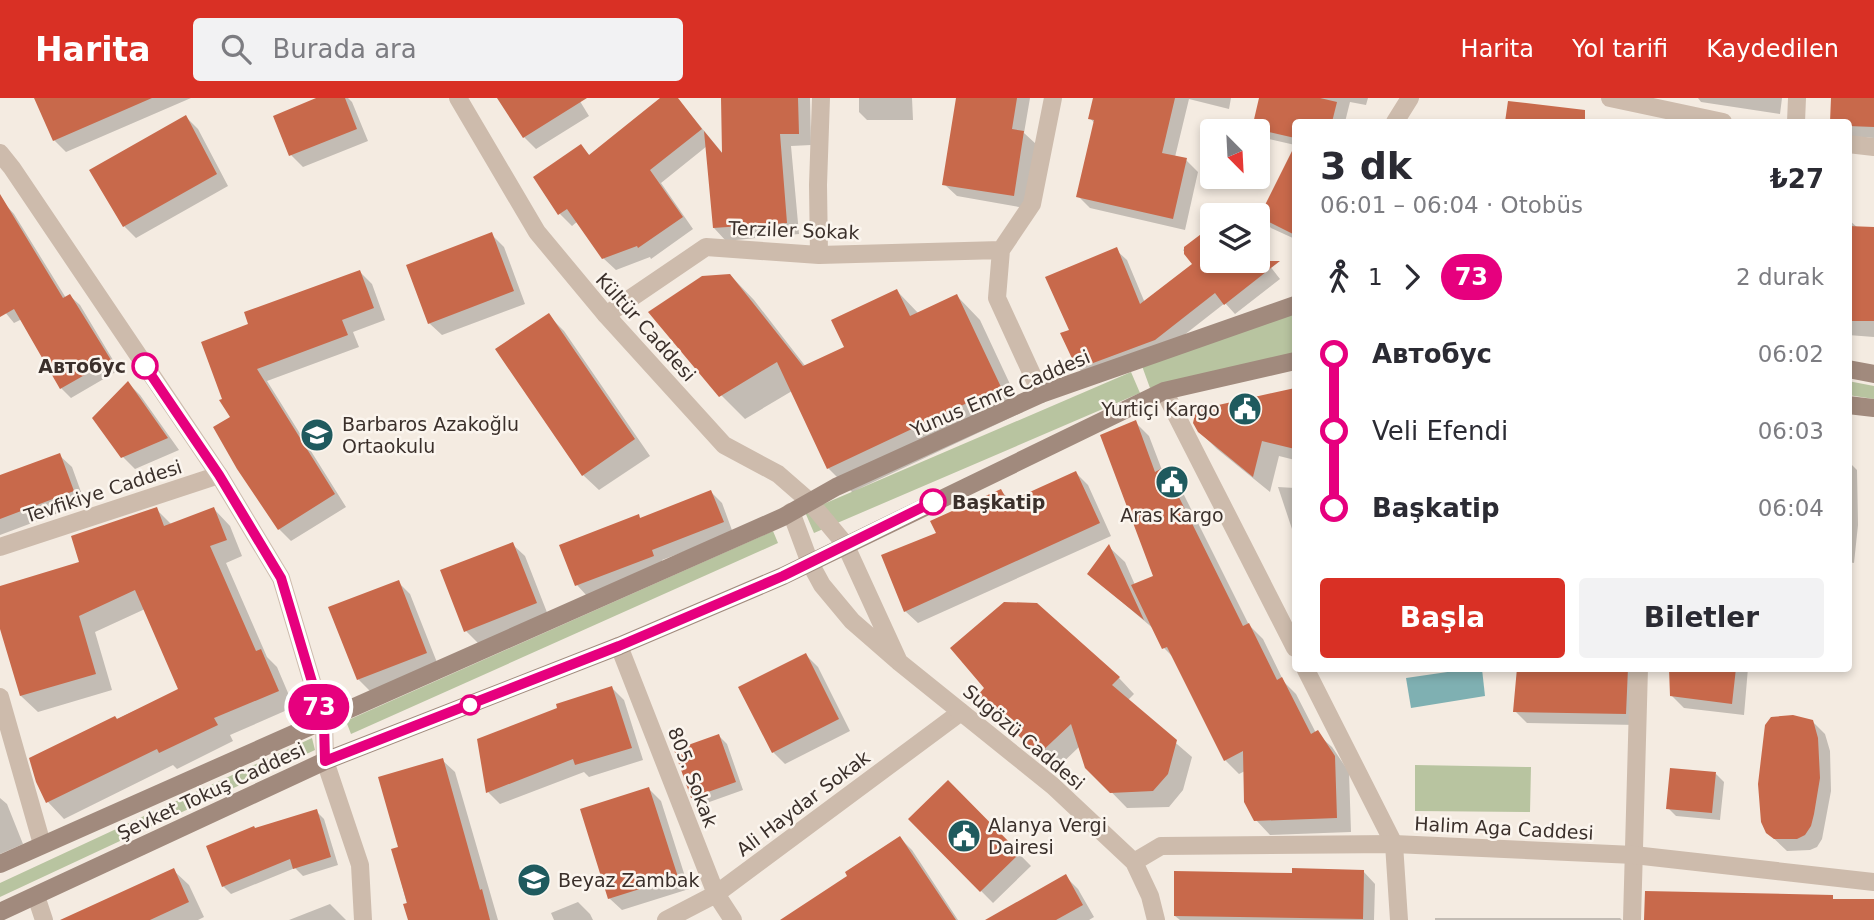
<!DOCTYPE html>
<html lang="tr">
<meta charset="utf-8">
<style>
body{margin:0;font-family:"DejaVu Sans",sans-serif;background:#f2f2f3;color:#2b2b33;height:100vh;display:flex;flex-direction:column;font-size:26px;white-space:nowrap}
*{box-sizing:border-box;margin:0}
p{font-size:23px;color:#7c7c81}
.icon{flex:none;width:38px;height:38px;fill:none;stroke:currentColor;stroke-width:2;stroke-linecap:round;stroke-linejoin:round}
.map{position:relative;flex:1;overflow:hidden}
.details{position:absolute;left:1292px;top:21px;width:560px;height:553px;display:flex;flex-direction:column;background:#fff;border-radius:7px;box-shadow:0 4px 10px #0003}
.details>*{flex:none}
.badge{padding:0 14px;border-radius:23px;font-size:24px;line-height:46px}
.needle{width:46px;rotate:156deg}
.buttons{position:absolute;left:1200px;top:21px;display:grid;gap:14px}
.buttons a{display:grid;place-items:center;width:70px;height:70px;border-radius:7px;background:#fff;box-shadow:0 4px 10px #0003;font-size:35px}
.map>.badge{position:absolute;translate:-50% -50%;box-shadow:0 0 0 4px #fff}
.legs{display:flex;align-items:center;gap:10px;height:77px;padding:0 28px;font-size:23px}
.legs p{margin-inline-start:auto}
.headline{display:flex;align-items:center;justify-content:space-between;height:119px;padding:0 28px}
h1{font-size:38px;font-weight:700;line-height:52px}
.action{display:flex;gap:14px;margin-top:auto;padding:14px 28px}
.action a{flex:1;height:80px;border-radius:7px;background:#d93025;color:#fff;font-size:28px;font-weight:700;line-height:80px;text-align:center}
.action a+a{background:#f2f2f3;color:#2b2b33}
ul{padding:0 28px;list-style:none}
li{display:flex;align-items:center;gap:24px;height:77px;font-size:26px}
li i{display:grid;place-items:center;width:10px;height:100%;margin:0 9px;background:currentColor}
li i::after{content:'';width:18px;height:18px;margin:-9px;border:5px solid;border-radius:50%;background:#fff}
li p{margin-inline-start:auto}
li:first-child i{background:linear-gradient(#0000 50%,currentColor 0)}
li:last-child i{background:linear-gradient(currentColor 50%,#0000 0)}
header{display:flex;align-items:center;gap:42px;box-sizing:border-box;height:98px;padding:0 35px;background:#d93025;color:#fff}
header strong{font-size:33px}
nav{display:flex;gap:38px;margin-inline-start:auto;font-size:24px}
.search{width:490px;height:63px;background:#f2f2f3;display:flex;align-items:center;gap:18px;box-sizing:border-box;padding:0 24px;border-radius:7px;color:#7c7c81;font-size:26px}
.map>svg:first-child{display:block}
</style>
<header>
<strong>Harita</strong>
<div class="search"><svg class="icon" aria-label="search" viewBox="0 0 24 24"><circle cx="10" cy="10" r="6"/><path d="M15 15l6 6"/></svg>Burada ara</div>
<nav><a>Harita</a><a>Yol tarifi</a><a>Kaydedilen</a></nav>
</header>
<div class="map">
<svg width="1874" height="822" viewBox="0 0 1874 822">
<rect width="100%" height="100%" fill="#f4ebe1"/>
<path fill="#b8c4a0" d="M1295,215v41l-145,34 -8,-22z
M1131,274l9,21 -326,140 -9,-21z
M1848,283l26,5v13l-26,-4z
M773,433l5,12 -427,191 -5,-13z
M312,640l3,12 -315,147v-14z
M1415,667l116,2 -1,45 -115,-1z"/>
<path fill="#7fb0b2" d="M1468,571h14l3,27 -74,12 -5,-30z"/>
<path fill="#0003" d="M36,0h155l-125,54 -12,-12z
M321,0h27l4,4 16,39 -65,26 -12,-12z
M499,0h79l11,18 -53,33 -12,-12z
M663,0h14l47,57 -1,-57h87l1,47 -20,1 8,88 -73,7 -12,-13 -7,-82 -46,37 32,46 -42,30 -1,-2 -34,13 -13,-12 -25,-37 -6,5 -12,-12 21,-68 9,10z
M859,0h53l1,22h-46l-8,-8z
M961,0h69l-6,35 12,11 -11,64 -68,-12 -13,-12z
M1094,0h137l-2,11 -40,-10 -14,58 11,3 12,12 -13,58 -95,-22 -12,-12 17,-72 -5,-6z
M1261,0h107l-2,7 -16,-3 -5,20h-50v23l-30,-7 -11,-11z
M1698,0h84l-2,16 -79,-12z
M1833,0h41v40l-26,-2v-14h-16z
M1509,5l60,16 -1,3h-61z
M186,19l12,12 30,57 -92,52 -12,-12z
M1295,51v90l-24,-11 -10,-11z
M5,106l9,10 52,84 4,-2 10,9 39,65 -48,28 -10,-10 -39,-69 -8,4 -14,-17v-99z
M1848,121l10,9 16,1v108l-26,-2z
M1213,129v34h45v-10l22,28 -45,35 -10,-11 -60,47 -76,29 -11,-11 -7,-38 45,-80 11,10 18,43 49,-39 -11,-14z
M492,137l12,12 21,57 -83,31 -13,-12z
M360,174l12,12 13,36 -32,12 6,15 -92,34 79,126 -55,34 -12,-12 -47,-112 18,-92z
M730,177l24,25 52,67 41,-19 50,-57 22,23 38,-18 23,24 43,92 -171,80 -24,-24 -36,-77 -47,28 -24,-24z
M548,217l16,16 86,125 -51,34 -16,-15z
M128,285l12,12 39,55 -44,19 -12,-12z
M1295,292v70l-16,-4 -9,36 -53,-43 -18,-18z
M1135,324l14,14 13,34 2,-1 14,14 71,142 14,14 21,43 12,12 20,39 16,14 17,25 2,60 -81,3 -14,-15 -11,-49 -6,3 -14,-14 -50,-101 -11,-11 -9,-18 -66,-56 20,-27 16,15 10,23 21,-8z
M59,357l13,12 13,36 -85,32v-58z
M1848,363l9,9 1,55 -4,38 -6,-1z
M1076,375l12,12 23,51 -193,87 -13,-12 33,-77 63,-43 11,11z
M1278,389l17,1v50z
M711,394l11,11 11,30 -71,27 2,7 -77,29 -10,-11 -15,-39 79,-26z
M156,411l16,16 42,-16 16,17 12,30 -16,7 41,94 10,10 17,40 -64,28 3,6 -56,28 -4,-4 -109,54 -16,-17 -14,-34 24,-22 122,-56 -35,-81 -50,23 17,58 -74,22 -17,-16 -21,-73v-35l81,-25z
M512,446l13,12 23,59 -70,28 -12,-12z
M398,484l12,12 28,71 -68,26 -12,-12z
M806,557l12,12 32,64 -65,33 -12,-12z
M1519,570h115l4,57 -111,-2 -12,-12z
M1672,570h76l-4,47 -60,-7 -12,-12z
M1119,580l15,16 -7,7 65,56 -9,33 -14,17 -42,1 -40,-41 -7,-21 -25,24 -75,-75z
M612,590l12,12 19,60 -54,17 -5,-5 -84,32 -12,-12z
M1812,623l13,13 5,17 1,40 -9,48 -5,8 -7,3 -23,1 -20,-19z
M719,638l8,8 16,46 -42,15 -8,-8z
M442,662l13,12 43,148h-87l-18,-70 7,-2z
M1716,676l8,8 -4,38 -44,-4 -8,-8z
M948,684l83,84 -38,37 -83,-84z
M649,691l12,12 28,88 -67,21 -13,-12z
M0,700l7,6 16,40 -23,10z
M316,713l8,8 14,46 -35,11 -8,-8 -64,26 -8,-8 32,-56z
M900,740l12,12 46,70h-175l67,-44z
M173,772l16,15 15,32 -6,3h-119z
M1363,773l12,13 -1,36h-194l-5,-4z
M1065,778l13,13 16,28 -5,3h-98z
M578,804l12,12 3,6h-39l-3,-7z
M330,806l16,16h-57z
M1435,820h185l2,2h-187z"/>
<path fill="#c8694b" d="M34,0h118l-99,43z
M316,0h29l12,31 -68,27 -16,-40z
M497,0h90l-64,40z
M660,0h18l24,31 -52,41 33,47 -45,31 -1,-2 -35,13 -35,-50 -9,6 -25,-38 48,-33 8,11z
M721,0h77l1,36h-19l7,89 -74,5 -9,-97 18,22z
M956,0h61l-5,31 12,2 -10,65 -72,-11z
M1093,0h82l-13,55 25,5 -14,61 -97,-22 18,-77 -6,-1z
M1259,0h61l17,4 -5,20h-37v16l-43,-10z
M1831,0h43v29l-26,-1v-4h-18z
M1508,3l77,9v12h-80z
M186,17l31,59 -94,53 -34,-57z
M1295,47v90l-36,-18z
M0,96l63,104 7,-4 41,66 -51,29 -46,-80 -14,8z
M1213,127v36h67l-56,44 -9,-12 -60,47 -78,29 -17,-36 9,-3 -24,-53 72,-30 23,57 52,-40 -8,-10v-7z
M1848,128l26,1v94h-26z
M492,134l22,59 -86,33 -22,-59z
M360,172l14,38 -32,12 6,15 -91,34 78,125 -57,36 -41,-61 -24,-42 17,-10 -11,-17 3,-1 -21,-57 47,-18 -4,-12z
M730,176l73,92 41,-19 -13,-27 66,-31 13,27 47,-22 44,93 -174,82 -50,-107 -58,35 -71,-85 54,-36z
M549,215l86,126 -53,37 -87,-127z
M128,283l40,57 -47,20 -29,-40z
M1295,290v61l-33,-8 -9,36 -55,-45 -5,-9 3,-13z
M1136,322l19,52 9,-5 79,159 6,-3 28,57 5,-3 29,57 7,-4 17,26 2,62 -83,3 -10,-19 -1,-51 -19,10 -57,-114 -5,2 -31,-64 22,-9 -53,-141z
M60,355l14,38 -74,28v-44z
M1076,373l24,52 -196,89 -23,-57 55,-22 -6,-12 71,-32 7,13z
M711,392l13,32 -72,28 2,6 -79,30 -16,-41 80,-31 1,4z
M157,409l7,19 50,-19 13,33 -17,6 46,105 5,-2 18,42 -65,27 4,7 -59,28 -2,-4 -111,54 -10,-21 -7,-24 86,-42 2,3 61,-30 -43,-99 -56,26 17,58 -76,22 -20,-67v-43l79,-24 -8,-26z
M513,444l24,61 -73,29 -24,-62z
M1109,446l35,76 -57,-46z
M399,482l28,73 -70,27 -29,-73z
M1004,504l33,1 83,74 -8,8 65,55 -9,34 -15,17 -43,2 -25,-25 -14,-44 -33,31 -60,-60 6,-7 -34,-40z
M806,555l33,66 -67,34 -34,-66z
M1517,570h111l-2,46 -113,-2z
M1669,570h67l-4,36 -62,-8z
M612,588l20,62 -57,17 -2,-6 -87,34 -9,-54 80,-31 -1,-4z
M1793,617l20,5 5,18 2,40 -6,36 -3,12 -6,9 -8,4h-23l-8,-6 -5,-11 -3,-38 7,-59 6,-8z
M719,636l17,48 -45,16 -17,-48z
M443,660l37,132 2,-1 8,31h-82l-5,-16 4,-1 -16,-54 7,-2 -20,-70z
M1670,670l46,4 -4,41 -46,-4z
M948,682l72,73 -40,39 -72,-73z
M649,689l29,90 -70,22 -28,-90z
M317,711l14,48 -38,12 -3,-10 -68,28 -16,-41 48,-20 1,2z
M900,738l56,84h-176l67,-44 -2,-4z
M174,770l15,34 -39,18h-90z
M1292,770l72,2 -1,49 -189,-3v-45l118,2z
M1066,776l17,31 -27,15h-71z
M1645,793l188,4v4h41v21h-230z"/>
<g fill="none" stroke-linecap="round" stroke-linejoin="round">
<path stroke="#cdbbac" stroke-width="18" d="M1395,24l15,-24
M1796,24l1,-24
M0,55l12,15 207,307 62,103 43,144 1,39 35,104 3,55
M819,157l-1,-70 3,-87
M606,217l100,-68 113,8 182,-5
M1164,293l131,257
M1041,296l-44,-96 4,-48 31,-46 21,-106
M619,548l97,248 17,26
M1305,570l89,176 5,76
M0,599l42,147
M36,798l8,24
M666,822l50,-26 245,-182
M1632,822l7,-252"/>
<path stroke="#cdbbac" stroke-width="18" d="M458,0l79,134 69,83 118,130 54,29 31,27 36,43 54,118
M1610,0l113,24
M1848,46l26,3
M791,414l19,51 12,22 30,36 47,41 154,124 81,76 16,34 6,24
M0,449l219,-72
M1134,764l27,-16 233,-2 240,11 240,27"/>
<path stroke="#a18a7d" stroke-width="18" d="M1848,271l26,5
M1848,307l26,3
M0,766l783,-347 53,-30 205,-93 254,-89
M0,814l325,-151 294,-115 164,-70 381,-185 131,-30"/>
</g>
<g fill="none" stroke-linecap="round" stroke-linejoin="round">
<defs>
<path id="line-1" d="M145,268l74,109 62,103 43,144 1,39 294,-115 164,-70 150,-74"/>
</defs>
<use href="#line-1" stroke="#fff" stroke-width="16"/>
<use href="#line-1" stroke="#e6007e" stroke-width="10"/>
</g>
<defs>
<symbol id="civic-disc" viewBox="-11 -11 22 22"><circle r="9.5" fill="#1f5a5e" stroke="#fbf5ee"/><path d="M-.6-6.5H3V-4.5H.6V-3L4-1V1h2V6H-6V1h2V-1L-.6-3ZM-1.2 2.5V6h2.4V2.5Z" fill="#fff"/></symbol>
<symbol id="school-disc" viewBox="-11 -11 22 22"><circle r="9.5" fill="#1f5a5e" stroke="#fbf5ee"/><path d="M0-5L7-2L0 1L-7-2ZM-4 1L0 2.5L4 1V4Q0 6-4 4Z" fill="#fff"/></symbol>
</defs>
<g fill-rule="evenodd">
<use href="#civic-disc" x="1226" y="292" width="38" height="38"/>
<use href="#school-disc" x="298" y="318" width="38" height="38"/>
<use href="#civic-disc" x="1153" y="365" width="38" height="38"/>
<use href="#civic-disc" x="945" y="719" width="38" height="38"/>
<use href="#school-disc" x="515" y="763" width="38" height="38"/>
</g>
<g fill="#fff" stroke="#e6007e" stroke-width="3.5">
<circle cx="145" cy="268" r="12"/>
<circle cx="933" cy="404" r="12"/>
<circle cx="470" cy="607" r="9"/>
</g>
<g text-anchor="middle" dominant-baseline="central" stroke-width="5" stroke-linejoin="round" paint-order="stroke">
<g font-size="19" fill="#3b302b" stroke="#fbf5ee">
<text transform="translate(794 132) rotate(2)">Terziler Sokak</text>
<text transform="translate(646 229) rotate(48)">Kültür Caddesi</text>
<text transform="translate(1000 295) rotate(-23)">Yunus Emre Caddesi</text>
<text transform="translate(103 393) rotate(-18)">Tevfikiye Caddesi</text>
<text transform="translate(1024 639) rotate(40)">Sugözü Caddesi</text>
<text transform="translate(693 679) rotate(69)">805. Sokak</text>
<text transform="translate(211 693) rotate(-25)">Şevket Tokuş Caddesi</text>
<text transform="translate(803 705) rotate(-37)">Ali Haydar Sokak</text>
<text transform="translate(1504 730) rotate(3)">Halim Aga Caddesi</text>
</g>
<g font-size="19" font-weight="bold" fill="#3b302b" stroke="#fbf5ee" text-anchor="end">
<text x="126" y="268">Автобус</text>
<text x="952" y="404" text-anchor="start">Başkatip</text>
</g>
<g font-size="19" fill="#3b302b" stroke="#fbf5ee" text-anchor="start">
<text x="1220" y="311" text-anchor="end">Yurtiçi Kargo</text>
<text x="342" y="326">Barbaros Azakoğlu<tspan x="342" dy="22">Ortaokulu</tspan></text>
<text x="1172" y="417" text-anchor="middle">Aras Kargo</text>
<text x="988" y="727">Alanya Vergi<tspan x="988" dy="22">Dairesi</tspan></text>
<text x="558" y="782">Beyaz Zambak</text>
</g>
</g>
</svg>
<div class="buttons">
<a><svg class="needle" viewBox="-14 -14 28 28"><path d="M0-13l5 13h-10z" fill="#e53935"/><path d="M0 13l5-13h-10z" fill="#7c7c81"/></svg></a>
<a><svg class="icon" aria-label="layers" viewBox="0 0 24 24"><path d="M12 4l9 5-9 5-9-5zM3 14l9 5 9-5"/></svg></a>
</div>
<b class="badge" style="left:319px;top:609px;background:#e6007e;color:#fff">73</b>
<section class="details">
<div class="headline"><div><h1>3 dk</h1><p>06:01 – 06:04 · Otobüs</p></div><b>₺27</b></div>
<div class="legs"><svg class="icon" aria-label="walk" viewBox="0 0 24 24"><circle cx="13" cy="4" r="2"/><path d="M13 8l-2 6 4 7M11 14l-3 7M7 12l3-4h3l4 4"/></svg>1<svg class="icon" aria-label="forward" viewBox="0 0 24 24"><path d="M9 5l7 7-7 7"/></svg><b class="badge" style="background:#e6007e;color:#fff">73</b><p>2 durak</p></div>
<ul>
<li><i style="color:#e6007e"></i><b>Автобус</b><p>06:02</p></li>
<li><i style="color:#e6007e"></i><span>Veli Efendi</span><p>06:03</p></li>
<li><i style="color:#e6007e"></i><b>Başkatip</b><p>06:04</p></li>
</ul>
<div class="action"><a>Başla</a><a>Biletler</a></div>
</section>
</div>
